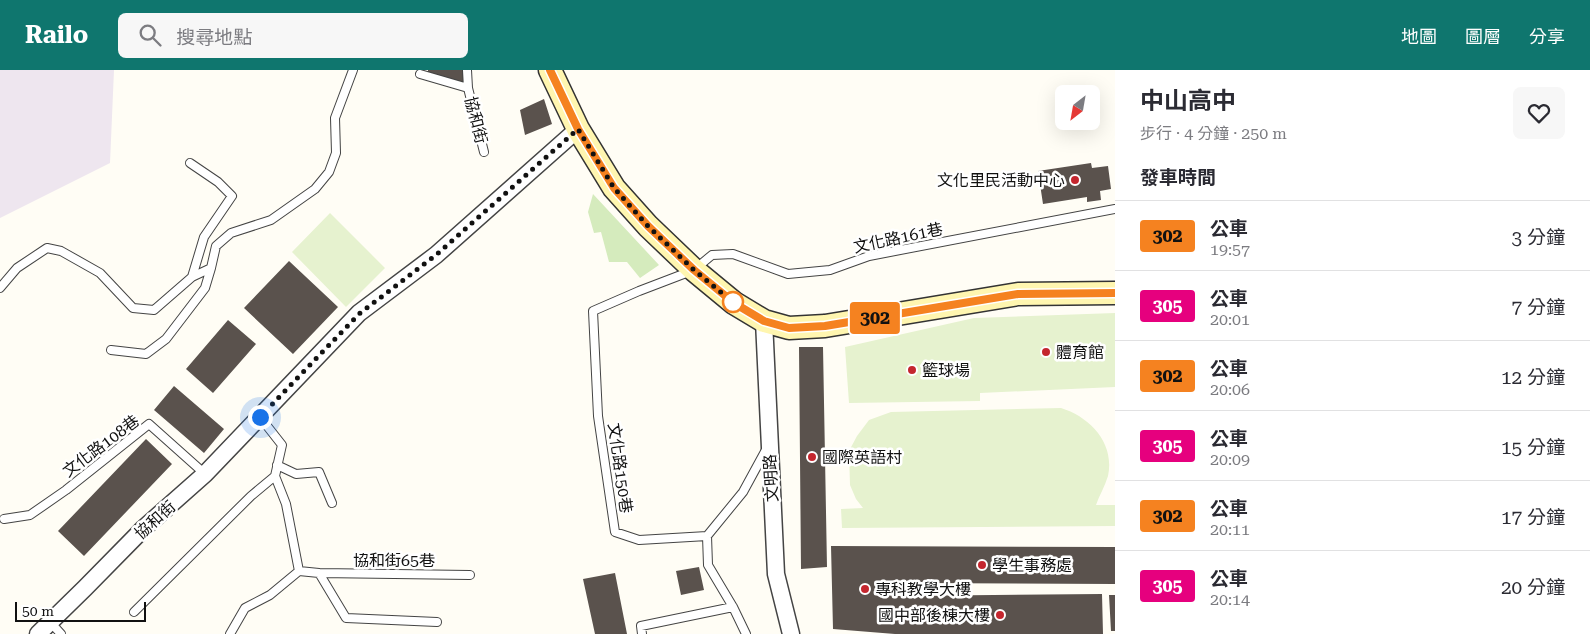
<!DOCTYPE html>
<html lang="zh-TW">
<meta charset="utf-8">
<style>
body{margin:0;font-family:"Roboto Serif","Noto Sans TC",serif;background:#f7f7f7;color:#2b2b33;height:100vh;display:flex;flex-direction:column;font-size:19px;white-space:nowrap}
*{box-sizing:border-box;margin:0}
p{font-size:16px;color:#7c7c81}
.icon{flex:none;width:28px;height:28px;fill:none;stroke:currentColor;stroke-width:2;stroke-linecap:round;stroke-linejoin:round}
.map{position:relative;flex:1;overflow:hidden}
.side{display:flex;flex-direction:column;background:#fff;width:475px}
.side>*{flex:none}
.badge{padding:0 10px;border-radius:4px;font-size:18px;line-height:32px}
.needle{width:32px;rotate:211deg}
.tools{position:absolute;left:1055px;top:15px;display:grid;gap:10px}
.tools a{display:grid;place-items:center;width:45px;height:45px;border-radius:8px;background:#fff;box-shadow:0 5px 20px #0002;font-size:25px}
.scale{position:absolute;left:15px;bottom:12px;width:131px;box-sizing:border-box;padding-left:5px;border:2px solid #111;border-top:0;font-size:14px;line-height:18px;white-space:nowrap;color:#111;-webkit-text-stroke:4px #fff;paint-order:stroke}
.you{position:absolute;width:25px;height:25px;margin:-12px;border:4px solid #fff;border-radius:50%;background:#1a73e8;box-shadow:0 0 0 8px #1a73e833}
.map>.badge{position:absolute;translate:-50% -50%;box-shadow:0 0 0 2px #fff}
h2{padding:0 25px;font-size:19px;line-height:45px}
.round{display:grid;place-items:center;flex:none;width:52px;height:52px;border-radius:8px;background:#f7f7f7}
.overview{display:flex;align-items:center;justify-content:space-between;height:85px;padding:0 25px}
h1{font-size:24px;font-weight:700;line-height:38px}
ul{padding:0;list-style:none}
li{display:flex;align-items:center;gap:15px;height:70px;padding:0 25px;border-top:1px solid #e1e1e2}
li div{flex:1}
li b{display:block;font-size:19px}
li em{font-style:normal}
li .badge{min-width:55px;font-weight:700;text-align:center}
header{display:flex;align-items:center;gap:30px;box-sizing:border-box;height:70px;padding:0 25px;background:#0f766e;color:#fff}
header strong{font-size:24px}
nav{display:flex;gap:28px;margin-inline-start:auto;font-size:18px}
.search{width:350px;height:45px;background:#f7f7f7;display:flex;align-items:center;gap:12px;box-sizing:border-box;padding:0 18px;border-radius:8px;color:#7c7c81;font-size:19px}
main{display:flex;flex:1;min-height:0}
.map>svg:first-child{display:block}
</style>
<header>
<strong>Railo</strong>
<div class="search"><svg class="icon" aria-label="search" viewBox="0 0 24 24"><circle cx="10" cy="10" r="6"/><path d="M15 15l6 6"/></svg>搜尋地點</div>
<nav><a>地圖</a><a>圖層</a><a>分享</a></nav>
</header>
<main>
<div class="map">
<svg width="1115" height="564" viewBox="0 0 1115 564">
<rect width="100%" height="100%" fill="#fffdf5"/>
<path fill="#eee6ef" d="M0,0h114l-4,93 -110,55z"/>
<path fill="#d5ebbd" d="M593,124l66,71 -19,13 -13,-16h-18l-8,-30 -7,1 -6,-21z"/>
<path fill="#e6f2cf" d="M330,143l55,55 -39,39 -54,-55z
M1115,243v74l-135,6v8l-131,2 -4,-56 129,-29z
M1061,338c29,9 54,35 47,68 -3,10 -9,20 -12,29h19v21l-273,2 -1,-19 22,-1 -7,-9 -6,-14 -1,-34 8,-15 12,-16 22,-8z"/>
<path fill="#5a524d" d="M428,0h39v14l-39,-8z
M544,29l8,25 -27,11 -5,-25z
M1091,93l1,5 16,-2 3,23 -11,2 1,9 -14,2v-5l-44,7 -5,-33z
M289,191l49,46 -45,47 -49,-46z
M228,250l28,24 -43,49 -27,-24z
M799,277h24l4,220 -26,2z
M174,316l50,43 -20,24 -50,-43z
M146,369l26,25 -88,92 -26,-25z
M831,476l284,1v37l-217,-1 -1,13 205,-2 1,40h-208l-62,-5z
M699,497l5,23 -23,5 -5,-24z
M615,503l12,61h-32l-12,-55z
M1109,525h6v36h-4z"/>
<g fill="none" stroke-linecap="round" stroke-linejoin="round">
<defs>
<path id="lane" d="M467,0l1,18 16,64
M420,4l48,14
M190,93l28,19 14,14 -28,41 -12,40
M0,218l17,-20 30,-20 14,3 39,22 33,35 21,2 38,-33 19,-9 5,-22 15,-13 40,-13 44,-31 14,-17 7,-19 -1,-35 18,-48
M111,280l35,4 20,-15 39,-51 6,-20
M767,378l-24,44 -36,44 -68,4 -24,-8 -17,-116 -5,-105 46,-20 55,-21 18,-15 21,-1 55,20 42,-4 39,-14 246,-47
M277,395l19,9 23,-2 13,31
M275,406l11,28 13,67 20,2 27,45 91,4
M4,449l26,-4 36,-25 83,-66 56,50
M707,466l1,29 25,42 13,27
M319,503l151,2
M134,542l117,-116 24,-20 7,-31 -22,-28
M50,552l11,12
M230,564l15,-26 25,-13 29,-24
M642,564l-1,-8 92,-19"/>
<path id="street" d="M764,251l12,253 15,60
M38,564l47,-46 59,-60 61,-54 154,-161 77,-58 142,-126"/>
<path id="secondary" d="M550,0l28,59 36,59 34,38 46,44 40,33 30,18 25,7 36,-2 193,-32 97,-1"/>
</defs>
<use href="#lane" stroke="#444" stroke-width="10"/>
<use href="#street" stroke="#444" stroke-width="19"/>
<use href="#secondary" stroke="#333" stroke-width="25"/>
<use href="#lane" stroke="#fff" stroke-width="8"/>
<use href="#street" stroke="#fff" stroke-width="16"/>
<use href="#secondary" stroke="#fff6b0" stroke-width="22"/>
</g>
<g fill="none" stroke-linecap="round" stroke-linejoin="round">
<defs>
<path id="line" d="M550,0l28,59 36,59 34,38 46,44 40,33 30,18 25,7 36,-2 193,-32 97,-1"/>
</defs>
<use href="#line" stroke="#fff" stroke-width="11"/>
<use href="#line" stroke="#f58220" stroke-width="8"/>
<path stroke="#111" stroke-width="5" stroke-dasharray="0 9" d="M260,347l99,-103 77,-59 142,-126 36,59 34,38 46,44 40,33 -1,-1"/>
</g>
<g fill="#c4262e" stroke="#fff" stroke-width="2">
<circle cx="1075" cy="110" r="5"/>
<circle cx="1046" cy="282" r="5"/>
<circle cx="912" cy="300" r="5"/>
<circle cx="812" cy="387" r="5"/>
<circle cx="982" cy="495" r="5"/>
<circle cx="865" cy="519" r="5"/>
<circle cx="1000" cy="545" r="5"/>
</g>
<circle fill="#fff" stroke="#f58220" stroke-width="2.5" cx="733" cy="232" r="10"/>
<g text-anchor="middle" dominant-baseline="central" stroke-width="5" stroke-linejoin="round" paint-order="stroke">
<g font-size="16" fill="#111" stroke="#fff">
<text transform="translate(476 50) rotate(76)">協和街</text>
<text transform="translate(898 168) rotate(-12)">文化路161巷</text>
<text transform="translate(101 376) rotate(-37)">文化路108巷</text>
<text transform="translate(620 398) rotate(82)">文化路150巷</text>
<text transform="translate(771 408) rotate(-93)">文明路</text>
<text transform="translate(155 450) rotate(-42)">協和街</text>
<text x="394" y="490">協和街65巷</text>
</g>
<g font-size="16" fill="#111" stroke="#fff" text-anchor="start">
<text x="1065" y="110" text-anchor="end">文化里民活動中心</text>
<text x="1056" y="282">體育館</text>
<text x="922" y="300">籃球場</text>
<text x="822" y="387">國際英語村</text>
<text x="992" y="495">學生事務處</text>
<text x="875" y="519">專科教學大樓</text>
<text x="990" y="545" text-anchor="end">國中部後棟大樓</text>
</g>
</g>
</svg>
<div class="tools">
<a><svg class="needle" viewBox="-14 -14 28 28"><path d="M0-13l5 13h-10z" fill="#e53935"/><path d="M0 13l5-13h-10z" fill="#7c7c81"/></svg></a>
</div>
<div class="scale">50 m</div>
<div class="you" style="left:260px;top:347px"></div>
<b class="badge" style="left:875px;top:248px;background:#f58220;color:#111">302</b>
</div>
<section class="side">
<div class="overview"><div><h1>中山高中</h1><p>步行 · 4 分鐘 · 250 m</p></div><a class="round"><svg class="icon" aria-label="heart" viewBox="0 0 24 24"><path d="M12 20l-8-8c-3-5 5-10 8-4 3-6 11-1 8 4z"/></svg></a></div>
<h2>發車時間</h2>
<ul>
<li><span class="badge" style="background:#f58220;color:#111">302</span><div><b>公車</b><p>19:57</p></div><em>3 分鐘</em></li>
<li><span class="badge" style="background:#e6007e;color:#fff">305</span><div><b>公車</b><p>20:01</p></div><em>7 分鐘</em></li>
<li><span class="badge" style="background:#f58220;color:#111">302</span><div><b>公車</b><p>20:06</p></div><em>12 分鐘</em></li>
<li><span class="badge" style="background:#e6007e;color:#fff">305</span><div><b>公車</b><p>20:09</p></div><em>15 分鐘</em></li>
<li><span class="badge" style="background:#f58220;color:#111">302</span><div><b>公車</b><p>20:11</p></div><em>17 分鐘</em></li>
<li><span class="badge" style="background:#e6007e;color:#fff">305</span><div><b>公車</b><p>20:14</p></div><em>20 分鐘</em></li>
</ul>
</section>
</main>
